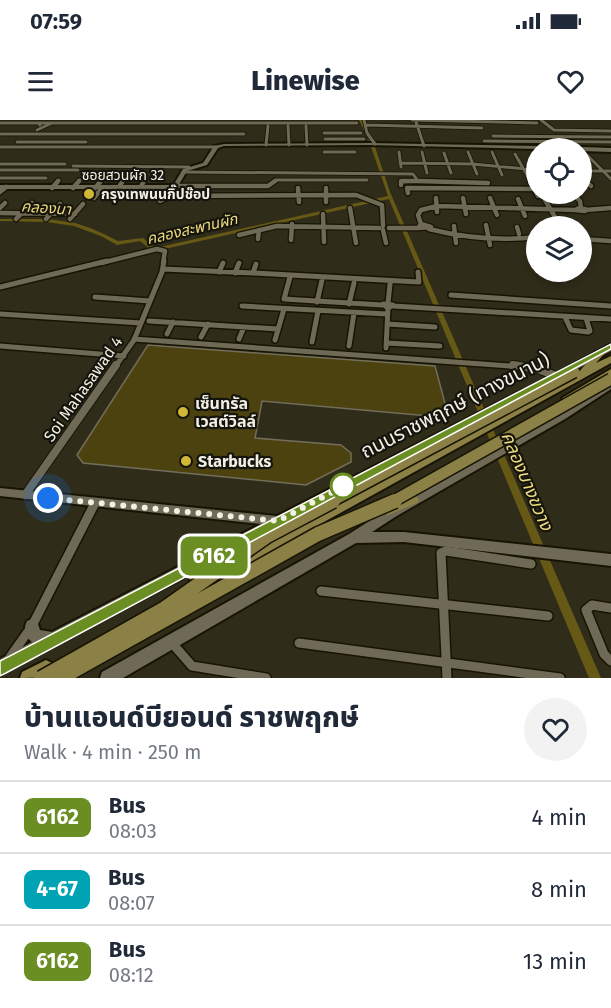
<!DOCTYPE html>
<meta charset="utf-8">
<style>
body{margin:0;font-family:"Fira Sans","Noto Sans Thai",sans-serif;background:#f2f2f3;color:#1f2937;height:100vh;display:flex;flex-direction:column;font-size:22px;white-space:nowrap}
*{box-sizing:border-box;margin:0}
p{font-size:20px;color:#747a83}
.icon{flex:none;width:33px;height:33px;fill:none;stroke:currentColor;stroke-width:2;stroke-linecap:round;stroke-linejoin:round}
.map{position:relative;height:558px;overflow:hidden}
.panel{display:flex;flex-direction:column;background:#fff;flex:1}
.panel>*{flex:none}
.badge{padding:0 12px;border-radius:9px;font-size:21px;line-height:39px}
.controls{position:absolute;left:526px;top:18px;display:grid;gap:12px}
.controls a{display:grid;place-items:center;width:66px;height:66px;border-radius:50%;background:#fff;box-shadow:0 3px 9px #0003;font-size:30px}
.you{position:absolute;width:30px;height:30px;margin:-15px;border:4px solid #fff;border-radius:50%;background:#1a73e8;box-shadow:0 0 0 9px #1a73e833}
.map>.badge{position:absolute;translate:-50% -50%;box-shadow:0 0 0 3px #fff}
.round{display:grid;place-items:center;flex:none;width:63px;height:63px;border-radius:32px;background:#f2f2f3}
.summary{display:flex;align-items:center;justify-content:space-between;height:102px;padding:0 24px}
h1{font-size:28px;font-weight:800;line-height:45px}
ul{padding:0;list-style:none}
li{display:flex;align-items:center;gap:18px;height:72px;padding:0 24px;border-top:2px solid #e0e1e3}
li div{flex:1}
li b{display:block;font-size:22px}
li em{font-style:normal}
li .badge{min-width:66px;font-weight:700;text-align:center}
.status{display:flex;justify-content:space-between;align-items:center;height:42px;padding:0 30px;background:#fff;direction:ltr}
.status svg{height:16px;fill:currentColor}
header{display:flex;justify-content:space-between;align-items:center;height:78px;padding:0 24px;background:#fff;font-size:27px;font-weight:800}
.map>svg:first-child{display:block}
</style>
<div class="status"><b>07:59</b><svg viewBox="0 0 49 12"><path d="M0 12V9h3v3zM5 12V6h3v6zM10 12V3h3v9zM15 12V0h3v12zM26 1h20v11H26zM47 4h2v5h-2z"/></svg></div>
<header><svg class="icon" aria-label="menu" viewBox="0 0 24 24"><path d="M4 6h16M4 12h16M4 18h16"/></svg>Linewise<svg class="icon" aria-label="heart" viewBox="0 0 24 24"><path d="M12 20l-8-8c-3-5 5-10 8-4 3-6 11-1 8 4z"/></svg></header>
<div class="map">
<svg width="611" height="558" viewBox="0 0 611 558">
<rect width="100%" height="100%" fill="#302c1a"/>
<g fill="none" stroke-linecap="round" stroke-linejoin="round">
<path fill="#665915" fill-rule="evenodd" d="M359,0h4l9,18 18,54 211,486h-12l-200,-479 -238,53 -3,-2 2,-1 -10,-8 -23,4 -16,-9 -27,-10 -27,-4 -47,-1v-2h47l28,4 15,5 14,6 14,7 25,-3 12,10 233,-52 -20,-58z"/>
</g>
<path fill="#4c4210" stroke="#726e5a" stroke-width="1.5" d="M148,225l287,21 11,41 -17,9 -167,-15 -7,37 86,7 10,8v9l-45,23 -223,-22 -6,-8z"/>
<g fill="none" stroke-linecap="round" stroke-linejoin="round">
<defs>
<path id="street-far4" d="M364,0l3,13 8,11
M412,0l125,3
M541,0l13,10 57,1
M416,2l8,24
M0,3h39
M52,3h305
M366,5l116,3
M288,6l1,19
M306,6l1,19
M37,10l15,-7h-13l1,2
M324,13h37
M0,14h156
M154,14h90
M493,16l118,1
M325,19h39
M484,21l127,1
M17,22h69
M266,25l2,-19
M0,27h216
M324,32h31
M399,32l2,15
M422,32l5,21
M468,32l9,22
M492,32l10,23
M444,33l7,20
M515,34l16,28
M587,35l24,24
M400,43l72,1 65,6
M0,44h65
M73,46l116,1
M0,50h78
M582,51h29
M183,52l230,2 5,7 50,1
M0,58h46
M582,58l5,4
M57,62l2,-2
M78,62l2,-2
M100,62l2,-2
M122,62l2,-2
M143,62l1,-2
M273,62l3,-2h91
M401,62l17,-1"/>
<path id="street-far3" d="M418,61l70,2
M530,61l8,15
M585,61l6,5
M401,65v-4h17
M173,66h95l7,-5
M52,68l6,-7
M73,68l6,-7
M95,68l6,-7
M118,68l5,-7
M140,68l4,-7
M298,68l1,14
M326,68v14
M0,72l6,-5
M408,73l-1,-5 130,1
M573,74l7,7 1,7
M94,78l8,-10
M436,78l1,14
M463,78l3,16
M490,78l7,17
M518,79l7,17
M545,80l10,17
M160,81l10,-5 186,-1 26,10 1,21
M0,88l5,-5
M350,88l6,35
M579,88l6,1v2l-10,-1z
M585,90l26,-2
M0,93l75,1
M323,94l1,28
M16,99l16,-16
M46,99l14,-15
M70,99l13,-15
M421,104l-3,-9 3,-5 16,-4 138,4
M421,104l10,3 -13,1z
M486,105l4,20
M454,106l2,17
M517,107l2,7
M389,108h29
M429,109c36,9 71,12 108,8
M383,110l3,13
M239,115l38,-9 102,2
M258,119l1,-9
M582,119l29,2
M291,120l1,-16
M101,143l56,-14 8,2 -2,12"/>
<path id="street-far2" d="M163,149l90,4 3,-9
M219,152l4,-9
M235,153l4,-10
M253,153l166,9 -1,-10
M290,157l-6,22 98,6
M0,167l107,-26
M451,175l160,11
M95,177l55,4
M317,182l5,-22
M388,183l2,-19
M349,184l5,-21
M383,184l10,1 -5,3z
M242,186l145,8
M393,186l218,13
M0,194l141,9
M565,197l6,13 17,2 2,-1 -4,-13
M149,201l129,8
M387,204l48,3
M167,214l6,-12
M201,217l7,-13
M134,219l389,28
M239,219l5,-12
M275,220l9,-31
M312,222l6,-31
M387,223l53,3
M0,226l124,10
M349,226l5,-33
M386,228l2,-40
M115,247l19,-27 28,-68 2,-11"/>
<path id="street-far1" d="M513,245l25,4 18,7
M25,375l91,-130"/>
<path id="street" d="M321,471l227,25
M611,488l-19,-3 -6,5 18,44 7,7
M172,523l20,23 74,12
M299,523l261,35
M10,537l22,-31 63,-123
M447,558l-6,-125 5,-2 85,13"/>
<path id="secondary" d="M369,23l170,3 3,2 -5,1 -168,-4 -145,1 -6,2 -11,17 -20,6 -9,15 -7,3h-171v-4h170l4,-1 9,-15 20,-6 11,-17 10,-2z
M582,27l29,1v4l-29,-1v-3h-2z
M611,224v7l-43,23h-8l-1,-2z
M611,262v7l-46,30 -170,98 -23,15h32l207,22v12l-207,-24 -48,1 -233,135h-23l2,-6 247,-138 36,-23 172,-96z
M523,270l5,3 -1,2 -527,280v-16l32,-17c-7,-5 -9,-13 -5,-21l5,-2 5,2 3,9 12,2 209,-108 -261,-28v-8l277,28z"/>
<path id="primary" d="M599,231l5,3 -8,9 15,-7v7l-370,205 -5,2 -5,-2 -2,-4 2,-4 347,-187 18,-21z
M611,249v7l-40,24h-8l-1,-2z
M413,375l4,2 2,3 -2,3 -29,12 -5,-2 -1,-3 1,-3z
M238,418l5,1 2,4 -2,4 -42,35 -5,2 -5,-2 -2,-4 2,-4 42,-35z
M46,540l6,3 2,5c-6,10 -22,10 -34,10l2,-6z"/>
</defs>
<use href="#street-far4" stroke="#181404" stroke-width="4.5"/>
<use href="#street-far3" stroke="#181404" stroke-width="7"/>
<use href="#street-far2" stroke="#181404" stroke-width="8"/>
<use href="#street-far1" stroke="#181404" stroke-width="10"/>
<use href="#street" stroke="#181404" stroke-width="12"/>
<use href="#secondary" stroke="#181404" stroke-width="4"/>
<use href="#primary" stroke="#181404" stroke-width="4"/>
<use href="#street-far4" stroke="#6e6a56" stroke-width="3"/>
<use href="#street-far3" stroke="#6e6a56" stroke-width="4.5"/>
<use href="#street-far2" stroke="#6e6a56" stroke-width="5"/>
<use href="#street-far1" stroke="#6e6a56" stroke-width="8"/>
<use href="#street" stroke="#6e6a56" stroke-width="9"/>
<use href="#secondary" fill="#6e6a56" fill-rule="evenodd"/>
<use href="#primary" fill="#8b8046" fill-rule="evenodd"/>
<defs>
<path id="primary-bridge-far1" d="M330,382l244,-130
M392,382l219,-123"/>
<path id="primary-bridge" d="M41,558l124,-70 102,-72 66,-35
M61,558l257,-144 77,-33"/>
</defs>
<use href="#primary-bridge-far1" stroke="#181404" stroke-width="14" stroke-linecap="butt"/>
<use href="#primary-bridge" stroke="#181404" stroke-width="17" stroke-linecap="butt"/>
<use href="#primary-bridge-far1" stroke="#8b8046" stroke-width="11"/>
<use href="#primary-bridge" stroke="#8b8046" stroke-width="14"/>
</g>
<path fill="#6b8e23" stroke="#fff" stroke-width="1.5" d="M611,224v5l-605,324 -6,3v-15z"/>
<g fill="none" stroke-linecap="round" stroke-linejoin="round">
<path stroke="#f2efe4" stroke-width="6" stroke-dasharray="0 10.8" d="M48,378l230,23 68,-36 -3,1"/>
</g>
<g fill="#d0b836" stroke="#16150d" stroke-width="2">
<circle cx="89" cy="74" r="6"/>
<circle cx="183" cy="292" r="6"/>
<circle cx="186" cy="341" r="6"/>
</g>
<circle fill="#fff" stroke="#6b8e23" stroke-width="3" cx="343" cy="366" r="12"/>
<g text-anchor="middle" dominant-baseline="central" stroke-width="4.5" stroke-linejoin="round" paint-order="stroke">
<g font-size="14" fill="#f2efe4" stroke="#16150d">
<text x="123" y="55">ซอยสวนผัก 32</text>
</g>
<g font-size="14" font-weight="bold" fill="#f2efe4" stroke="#16150d" text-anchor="start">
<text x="101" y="74">กรุงเทพนนกิ๊ปช๊อป</text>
</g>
<g font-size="15" font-style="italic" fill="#eedb7d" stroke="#16150d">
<text transform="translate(46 88) rotate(4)">คลองนา</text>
<text transform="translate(192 109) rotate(-13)">คลองสะพานผัก</text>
</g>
<g font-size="16" fill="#f2efe4" stroke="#16150d">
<text transform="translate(83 269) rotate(-55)">Soi Mahasawad 4</text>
</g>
<g font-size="16" font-weight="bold" fill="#f2efe4" stroke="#16150d" text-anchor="start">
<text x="195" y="283">เซ็นทรัล<tspan x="195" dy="18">เวสต์วิลล์</tspan></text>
<text x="198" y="341">Starbucks</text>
</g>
<g font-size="18" font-style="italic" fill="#eedb7d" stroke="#16150d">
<text transform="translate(527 361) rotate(67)">คลองบางขวาง</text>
</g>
<g font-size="20" fill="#f2efe4" stroke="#16150d">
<text transform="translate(455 285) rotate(-27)">ถนนราชพฤกษ์ (ทางขนาน)</text>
</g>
</g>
</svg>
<div class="controls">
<a><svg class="icon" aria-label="locate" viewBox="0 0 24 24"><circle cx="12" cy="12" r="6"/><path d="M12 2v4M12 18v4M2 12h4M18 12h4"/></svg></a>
<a><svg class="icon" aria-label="layers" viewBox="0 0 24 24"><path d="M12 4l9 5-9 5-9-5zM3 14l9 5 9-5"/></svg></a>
</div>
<div class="you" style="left:48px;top:378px"></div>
<b class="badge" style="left:214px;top:436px;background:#6b8e23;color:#fff">6162</b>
</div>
<section class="panel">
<div class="summary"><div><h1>บ้านแอนด์บียอนด์ ราชพฤกษ์</h1><p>Walk · 4 min · 250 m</p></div><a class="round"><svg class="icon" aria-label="heart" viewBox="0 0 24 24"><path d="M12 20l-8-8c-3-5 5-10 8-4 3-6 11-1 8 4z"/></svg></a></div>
<ul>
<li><span class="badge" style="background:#6b8e23;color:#fff">6162</span><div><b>Bus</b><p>08:03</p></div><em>4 min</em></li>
<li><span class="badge" style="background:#00a3b4;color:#fff">4-67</span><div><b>Bus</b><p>08:07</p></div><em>8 min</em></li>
<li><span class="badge" style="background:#6b8e23;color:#fff">6162</span><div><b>Bus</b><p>08:12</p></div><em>13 min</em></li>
</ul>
</section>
